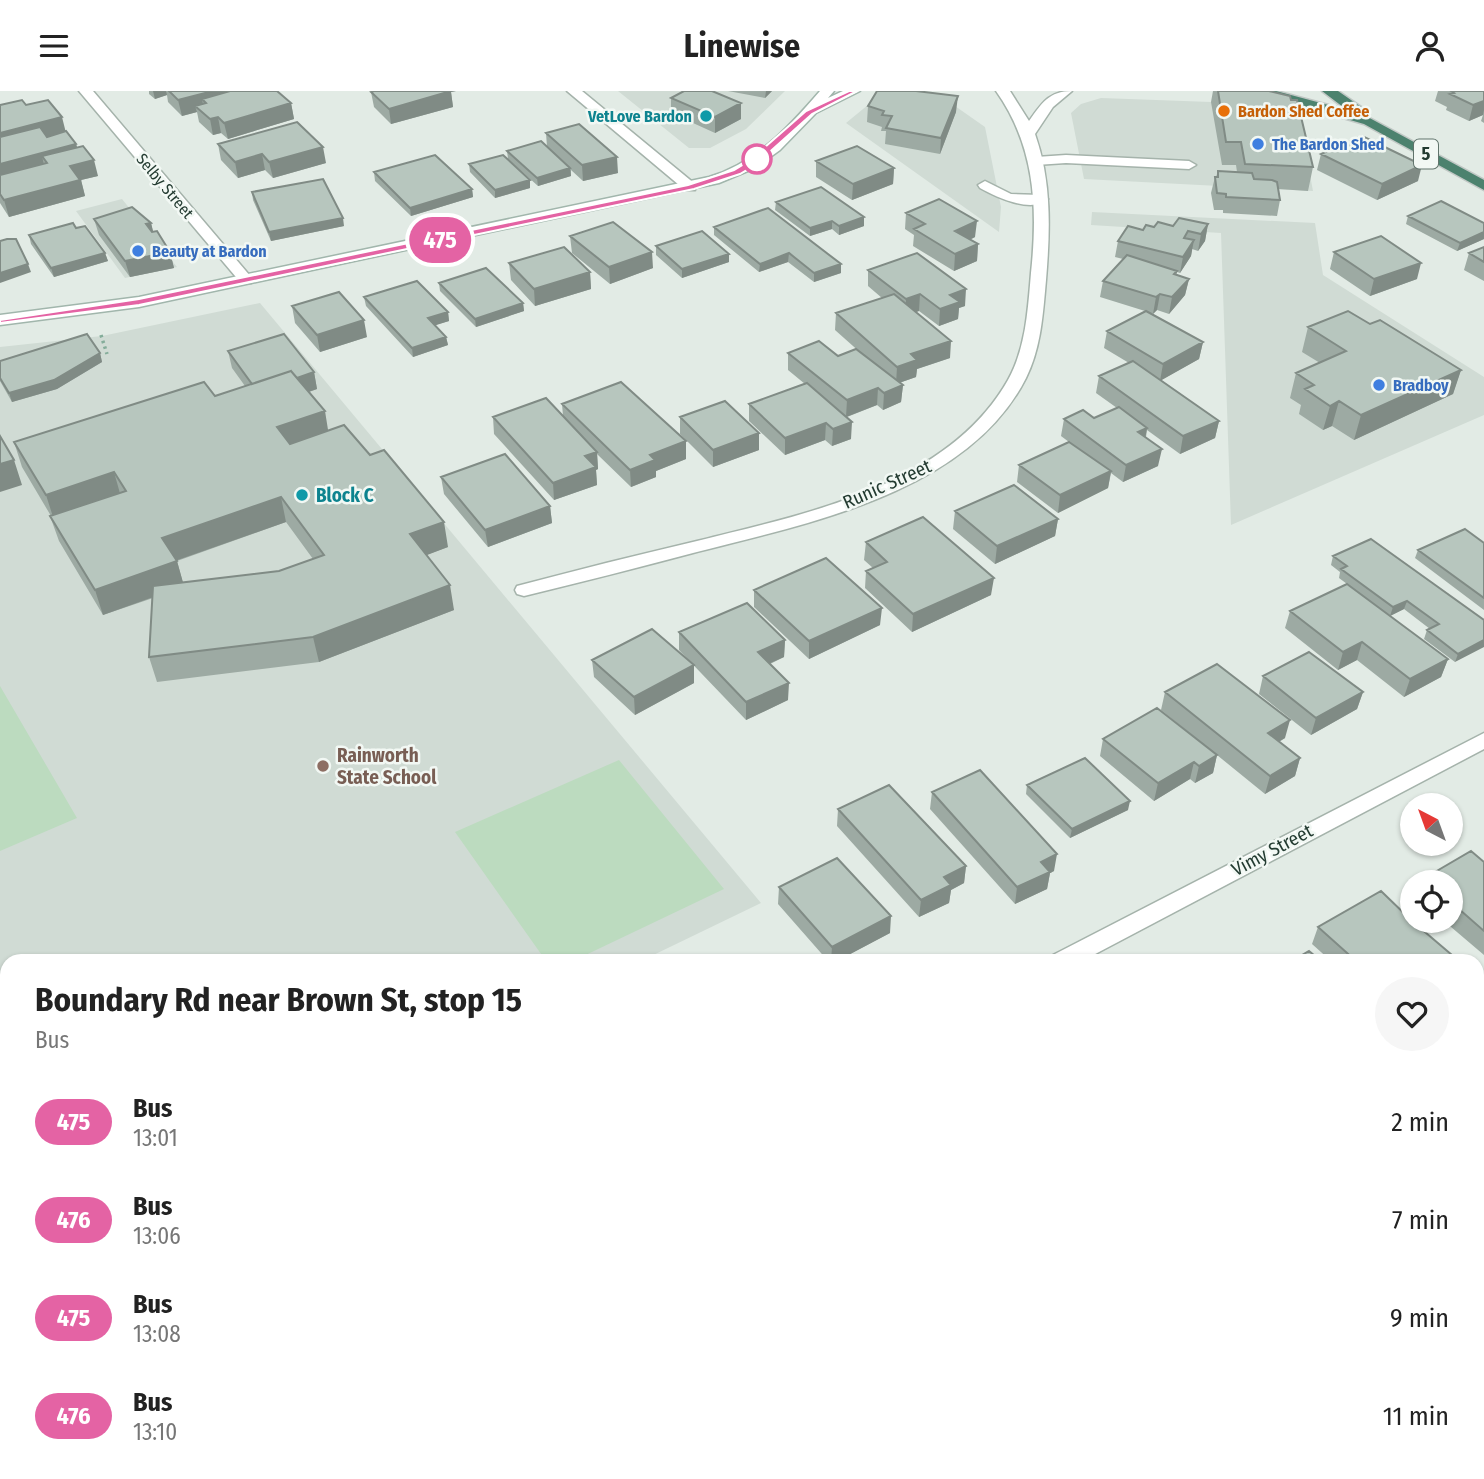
<!DOCTYPE html>
<style>
body{margin:0;font-family:"Fira Sans Condensed",sans-serif;background:#f6f6f6;color:#222;height:100vh;display:flex;flex-direction:column;font-size:26px;white-space:nowrap}
*{box-sizing:border-box;margin:0}
p{font-size:23px;color:#767676}
.icon{flex:none;width:38px;height:38px;fill:none;stroke:currentColor;stroke-width:2;stroke-linecap:round;stroke-linejoin:round}
.map{position:relative;flex:1;overflow:hidden}
.details{position:absolute;left:0px;top:863px;width:1484px;height:527px;display:flex;flex-direction:column;background:#fff;border-radius:21px 21px 0 0;box-shadow:0 2px 5px #0004}
.details>*{flex:none}
.badge{padding:0 14px;border-radius:23px;font-size:24px;line-height:46px}
.needle{width:46px;rotate:319deg}
.fabs{position:absolute;left:1400px;top:702px;display:grid;gap:14px}
.fabs a{display:grid;place-items:center;width:63px;height:63px;border-radius:50%;background:#fff;box-shadow:0 2px 5px #0004;font-size:35px}
.map>.badge{position:absolute;translate:-50% -50%;box-shadow:0 0 0 4px #fff}
.round{display:grid;place-items:center;flex:none;width:74px;height:74px;border-radius:37px;background:#f6f6f6}
.overview{display:flex;align-items:center;justify-content:space-between;height:119px;padding:0 35px}
h1{font-size:33px;font-weight:700;line-height:52px}
ul{padding:0;list-style:none}
li{display:flex;align-items:center;gap:21px;height:98px;padding:0 35px}
li div{flex:1}
li b{display:block;font-size:26px}
li em{font-style:normal}
li .badge{min-width:77px;font-weight:700;text-align:center}
header{display:flex;justify-content:space-between;align-items:center;height:91px;padding:0 35px;background:#fff;font-size:32px;font-weight:700}
.map>svg:first-child{display:block}
</style>
<header><svg class="icon" aria-label="menu" viewBox="0 0 24 24"><path d="M4 6h16M4 12h16M4 18h16"/></svg>Linewise<svg class="icon" aria-label="person" viewBox="0 0 24 24"><circle cx="12" cy="8" r="4"/><path d="M4 21q1-7 8-7t8 7"/></svg></header>
<div class="map">
<svg width="1484" height="1388" viewBox="0 0 1484 1388">
<rect width="100%" height="100%" fill="#e2ebe5"/>
<path fill="#d0dbd4" d="M618,0h167l-39,38 -36,19h-21z
M1101,7l110,4 89,20 13,69 -229,-12 -13,-66 10,-9z
M945,8l40,28 16,80 -2,25 -153,-109 28,-23z
M122,108l55,68 -52,11 -49,-67z
M1092,121l223,11 8,52 161,102v38l-253,110 -10,-292 -130,-8z
M260,212l501,600 -120,58h-634v302l-7,4v-920l102,-11z"/>
<path fill="#bcdbbf" d="M0,595l77,132 -77,33z
M619,669l105,129 -151,72h-27l-91,-129z"/>
<g fill="none" stroke-linecap="round" stroke-linejoin="round">
<defs>
<path id="service" d="M1066,64l123,6 7,4 -7,4 -123,-6 -30,2 -7,-4 7,-4z
M985,90l26,13 30,1 7,4c-16,15 -52,-2 -68,-11l-2,-3z"/>
<path id="minor" d="M79,0h14l158,186v6h-10z
M567,0h15l113,93v6h-10z
M996,0h14l19,30c13,-18 20,-30 43,-30l-19,16 -18,27c17,48 15,97 11,146 -3,34 -5,68 -20,98 -58,115 -220,146 -333,175 -56,15 -112,29 -169,43l-7,-2 -2,-4 2,-4c60,-16 120,-31 180,-45 108,-27 251,-55 311,-161 18,-32 20,-72 23,-107 7,-66 4,-127 -35,-182z
M390,1382h28l2,6h-28z"/>
<path id="tertiary" d="M1484,642v16l-402,212h-32l3,-6z
M7,1245v26l-7,3v-26z"/>
<path id="secondary" d="M820,0h14l-6,7 15,-7h17l-44,22 -36,37 -25,18 -36,15 -580,124 -139,18v-10l139,-18 570,-120c47,-14 80,-50 111,-86z"/>
<path id="trunk" d="M1249,0h27l71,19 -25,-19h16l26,18v6l120,65v10l-120,-66z"/>
</defs>
<use href="#service" stroke="#a5b3ab" stroke-width="3"/>
<use href="#minor" stroke="#a5b3ab" stroke-width="3"/>
<use href="#tertiary" stroke="#a5b3ab" stroke-width="3"/>
<use href="#secondary" stroke="#a1b6ac" stroke-width="3"/>
<use href="#trunk" stroke="#c1c8c5" stroke-width="3"/>
<path stroke="#84ad9a" stroke-width="3.5" stroke-dasharray="2.5 3.5" stroke-linecap="butt" d="M101,244l6,19"/>
<use href="#service" fill="#fff" fill-rule="evenodd"/>
<use href="#minor" fill="#fff" fill-rule="evenodd"/>
<use href="#tertiary" fill="#fff" fill-rule="evenodd"/>
<use href="#secondary" fill="#fff" fill-rule="evenodd"/>
<use href="#trunk" fill="#4c826e" fill-rule="evenodd"/>
</g>
<path fill="#9daaa3" fill-rule="evenodd" d="M149,0h128l14,12 3,16 -66,20 -7,-6 -8,2 -14,-13 -2,-10 -15,4 -14,-14 -1,-7 -12,4 -6,-5z
M374,0h82l-5,1 2,15 -62,17 -17,-17 -3,-15z
M728,0h44l-7,7z
M1213,0h56l22,9 22,67 -5,24 -30,-2 2,11 -3,16 -54,-3v-3h-9l-3,-17 4,-16h1l2,-6 19,1 -1,-7h-14l-11,-63z
M1438,0h46v32l-3,-2 2,-6 -14,6 -23,-11 1,-3 -12,-6z
M671,7l70,21 -26,14 -44,-20z
M0,14h26l40,27 10,12 1,3 21,29 -17,4 4,16 -76,21 -9,-14z
M868,15l88,6 -16,42 -55,-10 1,-13h-5l1,-4 -15,-5z
M546,42l72,40 -35,8 -12,-11v6l-33,10 -30,-27 -1,-8 40,-4z
M218,53l108,19 -53,15 -8,-8 -27,8 -17,-18z
M1321,63l97,27 -41,19 -60,-30z
M816,70l78,7 -1,16 -41,16 -36,-23z
M469,73l61,16v8l-35,10 -25,-26z
M374,81l98,17 1,8 -62,19 -36,-35z
M252,101l92,34 -73,15 -18,-41z
M776,111l88,24 -25,9 -7,-6 -22,7 -35,-26z
M906,122l69,24 -5,3 8,4 -1,17 -23,10 -41,-25 1,-11 -9,-6z
M1408,125l76,7v16l-27,12 -51,-27z
M94,128l57,4 2,9 17,20 4,16 -44,9 -31,-42z
M1208,133l-3,17 -7,10 -6,-2 -1,7 -11,17 -3,-1v3l12,4 -4,16 -16,19 -12,-4 -4,4 -3,-1 53,29 -4,17 -38,21 58,41 -4,17 -35,16 -33,-24 -1,7 12,29 -35,16 -12,-9 -3,15 -50,25 -41,-31 2,-17 50,-23 -8,-6 3,-17 30,-1 23,-10 -21,-15 3,-17 30,-13 -25,-15 3,-17 38,-20 -45,-14 3,-16 20,-22 -8,-2 3,-16 25,-11 11,-3z
M714,136l127,37v9l-27,9 -26,-20 -29,10 -45,-37z
M76,137l29,25 3,8 -54,16 -23,-33 -2,-9z
M570,145l83,32 -43,16 -38,-31z
M656,155l73,8v8l-47,16 -26,-23z
M1484,156v34l-20,-11 5,-17z
M1334,161l83,27 -47,17 -40,-27z
M509,172l81,9 1,17 -56,17 -24,-26z
M868,179l97,36 -6,2 -1,11 -19,7 -20,-15 -3,1 34,46 -33,11 -1,8 -17,6 4,2 -2,17 -18,8 -6,-5 -30,12 4,22 -19,7 -7,-6 -40,15 -36,-34v-17l56,-20 -17,-14v-17l50,3 24,-2 -27,-24 1,-17 46,-15 -14,-12z
M439,192l84,20 1,8 -48,16 -36,-36z
M364,206l84,15 1,9 -14,4 11,12 2,8 -35,12 -47,-51z
M292,215l75,31 -47,15 -25,-29z
M1370,233l91,46 -8,24 -99,46 -22,-14 -9,4 -24,-16 2,-9 -11,-7 6,-25 24,-10 -18,-11 6,-25z
M228,260l86,21 3,17 -8,3 19,39 120,116 -22,8 28,55 -135,52 -162,20 -8,-25 4,-59 -50,17 -44,-74 -9,-25h1l-29,-49 -8,-25 201,-46 30,-10 -13,-18zM286,431l27,37 -34,12 -96,12 -6,-22z
M100,262l2,9 -45,27 -45,13 -12,-21v-20z
M562,313l124,55 -30,12v6l-25,10 -34,-33 1,15 -2,1 1,15 -43,15 -60,-66 -1,-17 70,-1z
M680,326l79,33 -46,17 -33,-33z
M441,386l109,29 2,17 -64,24 -44,-53z
M955,420l103,8 -3,17 -60,28 -42,-35z
M866,451l125,53 -79,37 -47,-44 1,-17 7,-3 -9,-8z
M1484,452v67l-69,-52 3,-8z
M1333,465l151,64 -29,42 -31,-23 3,-9 3,-1 -26,-20 -14,7 -51,-38 1,-6 -9,-7z
M754,499l126,35 -71,34 -55,-52z
M1290,520l158,48 -7,18 -37,20 -47,-37 -19,10 -53,-42z
M679,541l106,8 -1,17 -14,7 18,36 -42,20 -67,-70z
M592,569l102,5v18l-59,32 -41,-38z
M1263,585l100,16 -6,17 -46,26 -52,-41z
M1165,601l120,46 -6,4 21,16 -5,18 -30,18 -48,-39 -4,18 -18,10 -5,-4 -36,22 -54,-45 3,-17 110,13 -52,-42z
M1027,694l101,25 -58,28 -44,-44z
M932,701l122,79 -4,2 -3,16 -32,15 -85,-95z
M838,718l128,57 -2,17 -13,7 -2,13 -30,14 -82,-91z
M1484,771v93l-40,-34h7v-39h-29l1,-3z
M779,796l111,46 -53,28h-9l-50,-57z
M1318,836l141,34h-128l-19,-17z
M553,1382h83l-7,6h-72z
M1253,1382h150l-6,6h-146z"/>
<path fill="#808b85" d="M153,0h13l1,4 -12,4z
M213,0h57l-64,12 -4,-4 2,11 -9,-4 2,6 -15,4 -4,-16z
M440,0h16l-5,1 2,15 -62,17 -2,-15z
M766,0h6l-7,7z
M958,5l-2,16 -16,42 1,-16z
M1484,10v9l-1,5 -14,6 4,-16z
M291,12l3,16 -66,20 -4,-16z
M741,12v16l-26,14v-16z
M62,26l4,16 -66,17v-17z
M218,26l3,16 -8,2 -3,-16z
M76,53l5,16 -34,3 -5,-7 3,13 -45,12v-17z
M323,56l3,16 -53,15 -4,-16z
M262,63l3,16 -27,8 -3,-16z
M617,66l1,16 -35,8 -1,-16z
M94,69l4,16 -17,4 4,16 -76,21 -5,-17 66,-34z
M1422,74l-4,16 -41,19 5,-16z
M570,77l1,8 -33,10 -1,-8z
M894,77l-1,16 -41,16 1,-16z
M530,89v8l-35,10v-8z
M472,98l1,8 -62,19 -1,-8z
M864,126v9l-25,9v-9z
M343,127l1,8 -73,15 -2,-9z
M832,130v8l-22,7v-8z
M977,130l-2,16 -21,10 1,-16z
M151,132l4,16 -9,-15z
M1208,133l-3,17 -7,10 3,-17z
M1484,141v7l-27,12 3,-8z
M1194,149l-3,16 -11,17 3,-16z
M978,153l-1,17 -23,10 1,-17z
M170,161l4,16 -44,9 -5,-16z
M652,161l1,16 -43,16 -1,-17z
M105,162l3,8 -54,16 -3,-9z
M789,162l-1,9 -29,10 1,-8z
M729,163v8l-47,16v-9z
M1421,172l-4,16 -47,17 4,-17z
M28,173l3,8 -31,11v-10z
M841,173v9l-27,9v-9z
M590,181l1,17 -56,17 -1,-17z
M1189,188l-4,16 -16,19 3,-17z
M966,198l-1,17 -6,2 -1,11 -19,7 1,-17 10,-14z
M920,203l-1,17 -14,5 1,-17z
M1160,203l-3,16 -4,4 3,-17z
M523,212l1,8 -48,16 -1,-8z
M448,221l1,9 -19,6 -2,-9z
M364,229l3,17 -47,15 -3,-17z
M446,246l2,8 -35,12 -1,-9z
M951,250l-1,17 -33,11 -1,8 -20,7 1,-17 14,-13z
M1203,251l-4,17 -39,22 3,-17z
M100,262l2,9 -45,27 -45,13 -3,-9z
M1461,279l-8,24 -99,46 7,-25z
M314,281l3,17 -56,19 -4,-17z
M903,294l-2,17 -18,8 1,-17z
M878,297l-1,17 -31,12 1,-17z
M1339,310l-7,25 -9,4 7,-24z
M325,320l4,25 -47,16 -5,-25z
M1219,330l-4,17 -35,16 3,-18z
M852,331l-1,17 -19,7 1,-17z
M826,332l-1,17 -40,15v-17z
M1147,337l-3,17 -6,-13z
M759,342v17l-46,17v-17z
M686,350v18l-30,12v6l-25,10 -1,-17 20,-15z
M1162,358l-4,17 -35,16 3,-17z
M597,361l1,17 -2,1 1,15 -43,15 -1,-17 32,-27z
M14,369l8,25 -22,7v-28z
M1111,380l-3,17 -50,25 2,-18z
M114,381l7,25 -67,23 -8,-25z
M281,406l5,25 -117,41 -7,-25z
M550,415l2,17 -64,24 -3,-17z
M1058,428l-3,17 -60,28 2,-18z
M444,431l4,25 -34,13 -4,-26z
M177,470l7,25 -81,29 -8,-25z
M994,487l-3,17 -79,37 1,-18z
M450,494l4,25 -135,52 -6,-25z
M1407,510l-3,8 -14,7 3,-9z
M882,517l-2,17 -71,34v-18z
M785,549l-1,17 -27,12 1,-17z
M1484,549v7l-29,15 3,-8z
M1362,551l-5,18 -19,10 5,-18z
M1448,568l-7,18 -37,20 6,-18z
M694,574v18l-59,32 -1,-18z
M789,592l-1,17 -42,20v-18z
M1363,601l-6,17 -46,26 5,-17z
M1290,629l-5,18 -22,13 5,-18z
M1217,664l-4,18 -18,10 4,-17z
M1300,667l-5,18 -30,18 5,-18z
M1194,671l-4,17 -36,22 4,-18z
M1130,710l-2,9 -58,28 2,-9z
M1057,763l-3,17 -4,2 -3,16 -32,15 2,-17 24,-25z
M966,775l-2,17 -13,7 -2,13 -30,14 2,-17 23,-23z
M891,825l-1,17 -53,28h-6l1,-14z
M1484,918v12l-7,4v-12z
M615,1382h21l-7,6h-21z
M1395,1382h8l-6,6h-9z"/>
<path fill="#b7c6be" stroke="#808b85" stroke-width="2" d="M169,0h44l-35,9z
M230,0h47l14,12 -67,20 -6,-6 -8,2 -15,-13 11,-3 -4,-4z
M374,0h77l-62,18 -18,-17z
M684,0h28l29,12 -26,14 -44,-19z
M877,0h39l42,5 -17,42 -55,-10 6,-12 -10,-1 2,-4 -16,-5z
M1218,0h51l21,5 1,4h6l16,67 -68,-3 -4,-22h-15z
M1451,0h33v10l-11,4 -23,-11 4,-1z
M22,9l4,5 22,-5 14,17 -62,16v-28z
M297,31l26,25 -54,15 -7,-8 -27,8 -17,-18z
M579,33l38,33 -35,8 -36,-32z
M40,36l7,10 19,-6 10,13 -76,20v-27z
M1362,45l60,29 -40,19 -61,-30z
M541,50l29,27 -33,10 -30,-27z
M83,55l11,14 -24,6 10,14 -76,20 -4,-6v-19l47,-12 -5,-7z
M857,55l37,22 -41,16 -37,-23z
M435,64l37,34 -62,19 -36,-36z
M503,64l27,25 -35,10 -26,-26z
M1218,80l34,2 2,6 18,1 5,2 3,18 -54,-3v-3l-9,-1 -2,-16h3z
M323,88l20,39 -74,14 -17,-40z
M821,96l43,30 -25,9 -7,-5 -22,7 -34,-26z
M939,108l38,22 -22,10 23,13 -23,10 -41,-25 11,-5 -19,-11z
M1441,110l43,22v9l-24,11 -52,-27z
M132,116l19,16 -5,1 6,8 5,-1 13,21 -45,9 -31,-42z
M768,117l73,56 -27,9 -25,-20 -29,11 -46,-37z
M1179,127l29,6 -7,10 -13,-3 -4,7 10,2 -11,17 -65,-16 10,-15 15,4 3,-5 8,2 4,-5 15,4z
M613,131l39,30 -43,15 -39,-31z
M73,132l3,5 9,-2 20,27 -54,15 -22,-33z
M702,140l27,23 -47,15 -26,-23z
M1381,145l40,27 -47,16 -40,-27z
M7,148h9l12,25 -28,9v-32z
M564,156l26,25 -56,17 -25,-26z
M1484,156v15l-15,-9z
M917,162l49,36 -16,6 10,7 -20,7 -20,-15 -14,5 -38,-29z
M1127,164l50,16 -3,3 15,5 -17,18 -12,-3 -4,3 -53,-16z
M486,177l37,35 -48,16 -36,-36z
M417,190l31,31 -20,6 18,19 -34,11 -48,-51z
M339,201l25,28 -47,15 -25,-29z
M894,203l57,47 -40,13 6,6 -20,7 -61,-54z
M1146,220l57,31 -40,22 -56,-33z
M1348,220l22,13 10,-4 81,50 -100,45 -22,-14 -9,5 -25,-17 9,-4 -18,-12 50,-22 -38,-24z
M87,243l13,19 -46,27 -45,13 -9,-15v-17z
M284,243l30,38 -17,6 -6,-7 -39,13 -24,-33z
M819,250l19,15 18,-7 47,36 -19,8 -6,-5 -31,12 -59,-47z
M1133,270l86,60 -36,15 -84,-60z
M291,280l34,40 -48,16 13,17 54,-19 26,30 14,-5 60,72 -34,12 40,51 -137,52 -164,20 4,-71 126,-15 45,-16 -43,-58 -119,41 15,23 -82,29 -45,-74 76,-25 -12,-19 -68,23 -32,-53 190,-60 11,14z
M621,291l65,59 -36,14 5,5 -25,10 -68,-66z
M807,292l45,39 -19,7 -7,-6 -41,15 -36,-34z
M546,307l51,54 -12,4 11,11 -43,16 -60,-66z
M725,310l34,32 -46,17 -33,-33z
M1119,316l28,21 -9,4 24,17 -36,16 -62,-46 19,-9 11,8z
M0,345l14,24 -14,4z
M1069,351l42,29 -51,24 -41,-30z
M505,363l45,52 -65,24 -44,-53z
M1014,394l44,34 -61,27 -42,-35z
M923,426l71,61 -81,36 -47,-43 21,-9 -21,-20z
M1465,438l19,14v55l-66,-48z
M1371,448l113,81v20l-26,14 -31,-24 12,-6 -32,-23 -14,6 -52,-38 6,-3 -14,-10z
M826,467l56,50 -73,33 -55,-51z
M1347,493l101,75 -38,20 -48,-37 -19,10 -53,-41z
M747,512l38,37 -27,12 31,31 -43,19 -67,-70z
M652,538l42,36 -60,32 -42,-37z
M1309,561l54,40 -47,26 -53,-42z
M1217,573l73,56 -22,13 32,25 -30,18 -105,-84z
M1157,617l60,47 -18,11 -5,-4 -36,21 -55,-44z
M1085,667l45,43 -58,28 -45,-44z
M980,679l77,84 -16,8 9,10 -33,15 -85,-95z
M889,694l77,81 -22,11 7,8 -30,15 -83,-91z
M1471,760l13,11v69l-33,-29v-20h-24l-4,-3z
M837,767l54,58 -59,31 -53,-60z
M1381,800l31,30 47,40h-103l-38,-34z
M1309,860l12,10h-29z
M1477,886l7,6v26l-7,4z
M7,1377v5h103l2,6h-112v-7z
M158,1382h111l2,6h-111z
M562,1382h53l-7,6h-42z
M797,1382h53l3,6h-66z
M1264,1382h131l-7,6h-119z"/>
<path fill="#e463a4" stroke="#fff" stroke-width="2" d="M849,0h8l-45,23 -57,51 -15,9 -46,15 -555,116 -139,18v-3l139,-21 549,-114 46,-15 15,-9 57,-50z"/>
<circle fill="#e8710a" stroke="#f2f8f4" stroke-width="2.5" cx="1224" cy="20" r="7"/>
<g fill="#0f9aa8" stroke="#f2f8f4" stroke-width="2.5">
<circle cx="706" cy="25" r="7"/>
<circle cx="302" cy="404" r="7"/>
</g>
<g fill="#3f7fe0" stroke="#f2f8f4" stroke-width="2.5">
<circle cx="1258" cy="53" r="7"/>
<circle cx="138" cy="160" r="7"/>
<circle cx="1379" cy="294" r="7"/>
</g>
<circle fill="#fff" stroke="#e463a4" stroke-width="3.5" cx="757" cy="68" r="14"/>
<circle fill="#8d6e63" stroke="#f2f8f4" stroke-width="2.5" cx="323" cy="675" r="7"/>
<g text-anchor="middle" dominant-baseline="central" stroke-width="5" stroke-linejoin="round" paint-order="stroke">
<g font-size="16" font-weight="bold" fill="#c56008" stroke="#f2f8f4" text-anchor="start">
<text x="1238" y="20">Bardon Shed Coffee</text>
</g>
<g font-size="16" font-weight="bold" fill="#0d838f" stroke="#f2f8f4" text-anchor="end">
<text x="692" y="25">VetLove Bardon</text>
</g>
<g font-size="16" font-weight="bold" fill="#366cbe" stroke="#f2f8f4" text-anchor="start">
<text x="1272" y="53">The Bardon Shed</text>
<text x="152" y="160">Beauty at Bardon</text>
<text x="1393" y="294">Bradboy</text>
</g>
<g font-size="16" fill="#233b31" stroke="#f2f8f4">
<text transform="translate(165 95) rotate(50)">Selby Street</text>
</g>
<rect fill="#f2f8f4" stroke="#61746c" stroke-width="2" x="1414" y="48.5" width="24" height="29" rx="5"/>
<g font-size="18" font-weight="bold" fill="#233b31">
<text x="1426" y="63">5</text>
</g>
<g font-size="19" fill="#233b31" stroke="#f2f8f4">
<text transform="translate(887 393) rotate(-24)">Runic Street</text>
<text transform="translate(1272 759) rotate(-28)">Vimy Street</text>
</g>
<g font-size="19" font-weight="bold" fill="#0d838f" stroke="#f2f8f4" text-anchor="start">
<text x="316" y="404">Block C</text>
</g>
<g font-size="19" font-weight="bold" fill="#785e54" stroke="#f2f8f4" text-anchor="start">
<text x="337" y="664">Rainworth<tspan x="337" dy="22">State School</tspan></text>
</g>
</g>
</svg>
<div class="fabs">
<a><svg class="needle" viewBox="-14 -14 28 28"><path d="M0-13l5 13h-10z" fill="#e53935"/><path d="M0 13l5-13h-10z" fill="#767676"/></svg></a>
<a><svg class="icon" aria-label="locate" viewBox="0 0 24 24"><circle cx="12" cy="12" r="6"/><path d="M12 2v4M12 18v4M2 12h4M18 12h4"/></svg></a>
</div>
<b class="badge" style="left:440px;top:149px;background:#e463a4;color:#fff">475</b>
<section class="details">
<div class="overview"><div><h1>Boundary Rd near Brown St, stop 15</h1><p>Bus</p></div><a class="round"><svg class="icon" aria-label="heart" viewBox="0 0 24 24"><path d="M12 20l-8-8c-3-5 5-10 8-4 3-6 11-1 8 4z"/></svg></a></div>
<ul>
<li><span class="badge" style="background:#e463a4;color:#fff">475</span><div><b>Bus</b><p>13:01</p></div><em>2 min</em></li>
<li><span class="badge" style="background:#e463a4;color:#fff">476</span><div><b>Bus</b><p>13:06</p></div><em>7 min</em></li>
<li><span class="badge" style="background:#e463a4;color:#fff">475</span><div><b>Bus</b><p>13:08</p></div><em>9 min</em></li>
<li><span class="badge" style="background:#e463a4;color:#fff">476</span><div><b>Bus</b><p>13:10</p></div><em>11 min</em></li>
</ul>
</section>
</div>
